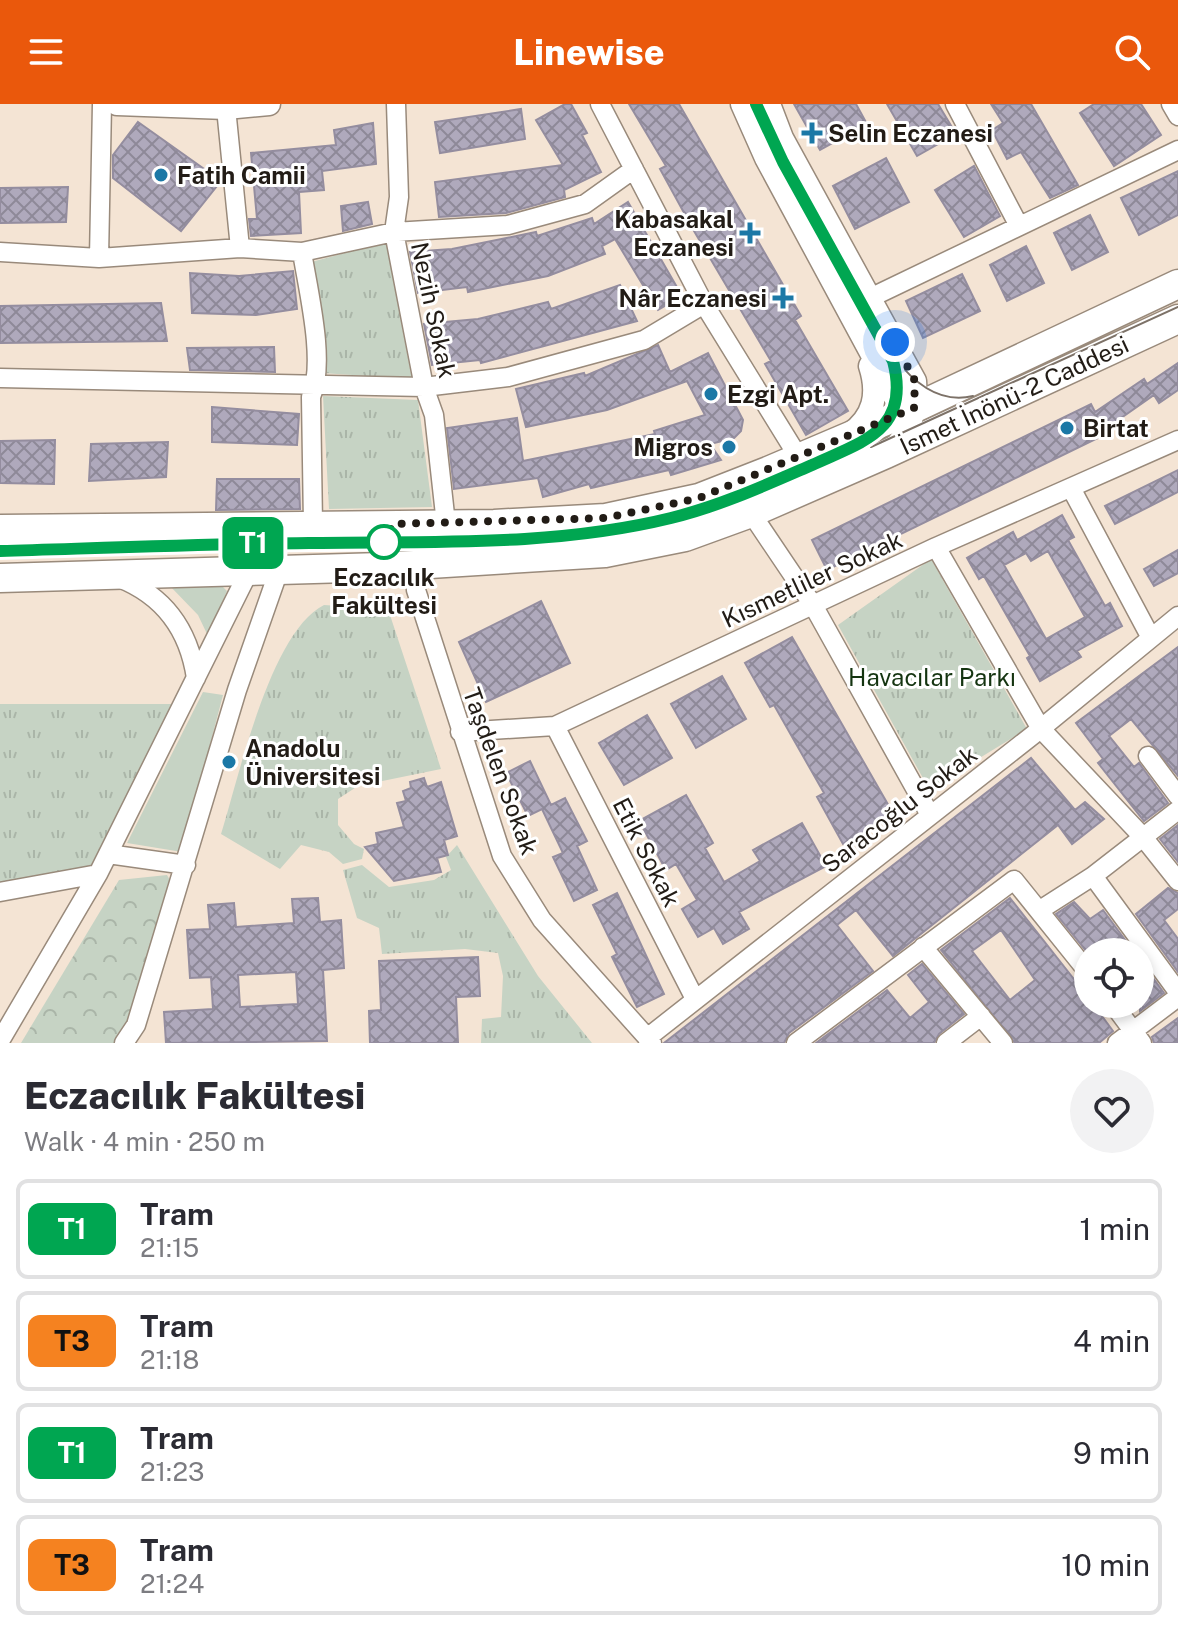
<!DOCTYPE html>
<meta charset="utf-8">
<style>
body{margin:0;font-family:"Public Sans",sans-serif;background:#f2f2f3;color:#2b2b33;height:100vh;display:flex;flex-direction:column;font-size:30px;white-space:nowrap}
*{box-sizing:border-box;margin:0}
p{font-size:26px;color:#7c7c81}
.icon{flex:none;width:44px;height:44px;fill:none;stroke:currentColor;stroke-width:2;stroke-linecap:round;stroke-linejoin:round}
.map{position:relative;height:939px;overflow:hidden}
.drawer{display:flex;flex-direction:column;background:#fff;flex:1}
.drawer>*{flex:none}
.badge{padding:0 16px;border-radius:12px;font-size:28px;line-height:52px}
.fabs{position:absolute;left:1074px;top:834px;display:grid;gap:16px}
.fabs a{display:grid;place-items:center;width:80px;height:80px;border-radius:50%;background:#fff;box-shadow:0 4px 12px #0003;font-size:40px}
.you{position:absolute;width:40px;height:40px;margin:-20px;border:6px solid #fff;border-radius:50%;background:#1a73e8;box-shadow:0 0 0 12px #1a73e833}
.map>.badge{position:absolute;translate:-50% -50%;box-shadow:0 0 0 4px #fff}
.round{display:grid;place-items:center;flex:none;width:84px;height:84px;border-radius:42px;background:#f2f2f3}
.overview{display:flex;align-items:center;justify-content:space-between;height:136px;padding:0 24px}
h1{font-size:38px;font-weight:800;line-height:60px}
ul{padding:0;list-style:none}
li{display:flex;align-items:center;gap:24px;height:100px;margin:0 16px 12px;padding:0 8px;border:4px solid #e1e1e2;border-radius:12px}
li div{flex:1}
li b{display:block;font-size:30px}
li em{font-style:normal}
li .badge{min-width:88px;font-weight:700;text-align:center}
header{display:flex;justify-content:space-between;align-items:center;height:104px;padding:0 24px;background:#ea580c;color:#fff;font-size:36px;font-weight:800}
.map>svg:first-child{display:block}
</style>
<header><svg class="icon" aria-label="menu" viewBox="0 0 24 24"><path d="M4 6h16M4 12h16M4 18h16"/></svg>Linewise<svg class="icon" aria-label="search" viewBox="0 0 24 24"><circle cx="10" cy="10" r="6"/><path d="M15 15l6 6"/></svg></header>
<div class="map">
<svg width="1178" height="939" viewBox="0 0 1178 939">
<defs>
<pattern id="forest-crowns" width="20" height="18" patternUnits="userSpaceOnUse" patternTransform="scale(2)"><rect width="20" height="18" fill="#c6d3c4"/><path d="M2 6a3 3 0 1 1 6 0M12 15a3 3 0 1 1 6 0" fill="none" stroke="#aab5a8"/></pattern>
<pattern id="park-tufts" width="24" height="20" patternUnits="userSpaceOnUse" patternTransform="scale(2)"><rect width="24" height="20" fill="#c6d3c4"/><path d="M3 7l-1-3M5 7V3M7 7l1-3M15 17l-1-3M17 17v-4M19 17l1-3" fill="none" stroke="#aab5a8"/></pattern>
<pattern id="building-cross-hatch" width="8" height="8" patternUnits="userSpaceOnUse" patternTransform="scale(2)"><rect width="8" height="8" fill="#afa9bc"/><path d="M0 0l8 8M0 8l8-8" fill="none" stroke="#8e8998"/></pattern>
</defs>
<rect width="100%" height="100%" fill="#f4e4d4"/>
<path fill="#c6d3c4" d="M169,481l53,1 5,5 -19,45 -10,-21z
M203,588l20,3 -41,157 -55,-9z"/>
<path fill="url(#forest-crowns)" d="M167,771l7,12 -39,128 -21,28h-93l98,-163z"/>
<path fill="url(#park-tufts)" d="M386,138l26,137 -90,-6 -18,-109z
M323,292l95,4 14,107 -103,2z
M931,455l96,170 -98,60 -91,-164z
M324,501l64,4 53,160 -83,17 -20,13v26l16,19 10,5 -2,10 -19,5 -14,-12 -28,-7 -21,24 -59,-35c18,-57 49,-202 103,-229z
M0,600h174l-81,163 -93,18z
M457,741l81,131 54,67h-111l1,-24 19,-2 2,-41 -5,-23 -33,-4 -83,5 -3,-26 -22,-10 -14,-48 19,-5 27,22 45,-7 17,-10 -5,-13z"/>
<path fill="url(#building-cross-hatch)" stroke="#948d9f" stroke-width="2" fill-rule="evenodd" d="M565,0h6l16,29 -5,2 19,37 -37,18 1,7 -59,16 -67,4 -4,-35 128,-17 -27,-45z
M629,0h50l122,212 -6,4 53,91 -42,24 -41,-71 6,-3 -77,-130 -34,-62 6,-3z
M794,0h62l11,20 -47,26z
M887,0h51l18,30 -39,22z
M991,0h40l47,81 -28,13 -29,-46 -14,7 -15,-29 11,-7z
M1094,0h47l20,31 -47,31 -34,-53z
M521,5l4,30 -85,14 -5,-31z
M138,18l83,59 -40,50 -68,-53v-23z
M373,19l3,41 -54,7 2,19 -25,2 2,41 -50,3 -2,-17h8l-6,-66 85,-8 -2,-15z
M886,54l23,44 -54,27 -22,-43z
M974,62l26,50 -36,21 -29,-47z
M1178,67v44l-39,20 -18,-37z
M68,83l-2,35 -66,1v-35z
M368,98l4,22 -29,7 -2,-25z
M628,98l54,94 -24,14 -43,-71 -13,7 3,8 -57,22 -80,16 -1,-5 -49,6 -8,-41 42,-3 84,-17 1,4 55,-18 2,6z
M1090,111l18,37 -36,18 -18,-37z
M1026,142l18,37 -37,18 -17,-36z
M293,167l4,38 -41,6 -64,-2 -2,-40 49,3z
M962,170l18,37 -57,27 -17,-37z
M620,181l17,36 -156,42 -1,-3 -48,5 -8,-41 54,-5 70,-17 3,7z
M161,199l6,38 -167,2v-37z
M658,241l12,27 38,-19 35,67 -2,11 -7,7 -24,6 11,16 -50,15 -2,-5 -78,18 -2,-4 -46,13 -5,-19 -84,11 -7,-61 70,-10 6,43 132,-27 -1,-3 51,-16 -18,-34 -80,29 -81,17 -10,-38 68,-16 1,3z
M274,243l1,25 -85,-2 -3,-22z
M1178,259v27l-19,13 -5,-8 -50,35 2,4 -279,136 -15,-30 279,-136 4,8 49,-33 3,5z
M212,303l87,7 -2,31 -85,-3z
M55,336l-1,44 -54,-1v-42z
M168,338l-2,35 -77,4 2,-37z
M1178,366v22l-63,32 -10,-18z
M217,375h82l1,30 -84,1z
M1062,411l12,22 -6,3 37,66 5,-3 12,23 -45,25 4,6 -41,24 -13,-23 3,-2 -46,-80 -5,3 -12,-21 46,-26 4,8zM1048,447l37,66 -39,22 -42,-74 22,-12 5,8z
M1178,446v23l-24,13 -10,-17z
M541,497l29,62 -84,39 -27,-60z
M792,533l102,178 -51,29 -26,-47 7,-4 -50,-88 -4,2 -25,-44z
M1178,543v129l-47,-57 -22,17 25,31 5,-4 29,40 -24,18 -46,-58 5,-4 -27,-36z
M722,572l24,43 -50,29 -25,-44z
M647,611l25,43 -48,27 -25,-42z
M1031,654l44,52 10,-8 19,17 -32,25 -14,-19 -165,131 -37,-46 -19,15 36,46 -84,62 -5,10h-120z
M530,657l21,44 14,-7 22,43 -10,5 20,44 -23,11 -21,-44 10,-4 -21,-44 -14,7 -22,-43z
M424,674l3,9 14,-5 16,54 -13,4 4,15 -11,3 4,14 -47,9 -29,-34 13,-3 -2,-11 28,-6 -7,-24 9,-2 -3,-10 8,-3 -1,-6z
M686,691l27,48 -8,5 19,34 36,-21 -7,-11 49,-27 24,43 -87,46 10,17 -26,15 -9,-16 -16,9 -16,-28 15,-9 -21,-36 -10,6 -27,-49z
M1178,721v37l-18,-23z
M1168,784l10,5v16l-14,11 14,19v33l-42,-58z
M617,789l47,101 -27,13 -25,-50 5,-3 -24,-49z
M318,794l2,24 21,-2 3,48 -21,2 4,71 -161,2 -2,-31 49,-3 -2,-32 -21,1 -3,-48 23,-1 -2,-24 26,-2 2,24 58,-4 -2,-24zM296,868l2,32 -58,3 -2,-32z
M1010,794l78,99v7h5l20,27 -14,12h-84l-74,-93zM1001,826l34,50 -25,20 -38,-49z
M1074,798l16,17 13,-9 31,42h-47l-31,-38z
M478,853l2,39 -24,1 2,46h-88l-1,-32 12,-1 -2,-49z
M1140,856l24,33 -24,18z
M922,860l42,50 -25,20 -5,9h-118l71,-53 23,28 19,-16 -21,-27z
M1178,914v25h-24l-2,-6z"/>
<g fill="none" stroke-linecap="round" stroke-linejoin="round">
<defs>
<path id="minor" d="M396,0l3,93 -5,35 30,155 10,28 12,109
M600,0l104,200 95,154
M955,0l64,122
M1171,0l7,12
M226,4l14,140
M0,148l99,6 141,-10 62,4 92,-20 114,-7 77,-21 49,-35
M302,148c6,38 24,110 9,145l2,127
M99,154l3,-154
M872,193l306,-147
M0,274l424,9 84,-10 136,-37 60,-36
M1071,384l80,150
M751,409l62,92 117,210
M936,443l105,182 102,108 35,44
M414,461l2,25 86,266 40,64 110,123
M119,474c46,18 70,53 77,100
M555,622l140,273
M460,628l95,-6 381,-179 242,-107
M1148,652l30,40
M108,750l78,11
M1093,772l85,116
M0,788l98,-18
M1040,806l53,-34 85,-66
M923,843l80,96
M1113,900l29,39
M647,934l386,-303 145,-119
M0,937l98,-167 151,-303
M124,939l12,-18 101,-335 42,-120
M796,939l218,-163 74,92
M946,939l35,-27
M1117,939l61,-46"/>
<path id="tertiary" d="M117,0l109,4 43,-4
M742,0l24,54 144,267
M769,0l13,34 133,243c2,25 -4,55 -25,70
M850,330c24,-17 29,-40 20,-68"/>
<path id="primary" d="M0,425l494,-5 112,-6 93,-20 69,-27 134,-57 276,-130
M0,474l382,-11 223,-14 80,-16 66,-24 135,-59 292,-135"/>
</defs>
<use href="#minor" stroke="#998a7b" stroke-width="21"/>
<use href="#tertiary" stroke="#998a7b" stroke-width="25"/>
<use href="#primary" stroke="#998a7b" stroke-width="31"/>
<use href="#minor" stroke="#fff" stroke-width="18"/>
<use href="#tertiary" stroke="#fff" stroke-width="22"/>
<use href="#primary" stroke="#fff" stroke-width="28"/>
<path stroke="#7d7268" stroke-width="2" d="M895,254c19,25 45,46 78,38
M871,343l307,-140
M0,447c99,-3 198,-7 297,-8 123,-1 253,5 374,-25 49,-12 95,-33 141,-53 52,-24 99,-35 81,-104l-110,-199 -27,-58"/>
</g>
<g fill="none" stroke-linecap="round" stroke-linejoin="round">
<defs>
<path id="line" d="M0,447c103,-3 206,-7 309,-8 120,-2 244,4 362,-25 49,-12 95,-33 141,-53 52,-24 99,-35 81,-104l-110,-199 -27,-58"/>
</defs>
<use href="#line" stroke="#fff" stroke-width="18"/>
<use href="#line" stroke="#00a651" stroke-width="12"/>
<path stroke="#221c16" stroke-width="8" stroke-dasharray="0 14.4" d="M384,438l9,-18 213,-6 93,-20 215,-90 1,-27 -20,-39"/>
</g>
<g fill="#1b78a6" stroke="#fff" stroke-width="3">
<path d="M808 17h8v8h8v8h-8v8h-8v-8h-8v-8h8z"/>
<circle cx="161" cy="71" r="8"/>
<path d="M746 117h8v8h8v8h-8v8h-8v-8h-8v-8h8z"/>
<path d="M779 182h8v8h8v8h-8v8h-8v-8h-8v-8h8z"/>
<circle cx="711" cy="290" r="8"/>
<circle cx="1067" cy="324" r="8"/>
<circle cx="729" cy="343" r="8"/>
<circle cx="229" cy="658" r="8"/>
</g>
<circle fill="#fff" stroke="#00a651" stroke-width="4" cx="384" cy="438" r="16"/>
<g text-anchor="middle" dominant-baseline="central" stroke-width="6" stroke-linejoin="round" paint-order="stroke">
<g font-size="24" font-weight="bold" fill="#221c16" stroke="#fff" text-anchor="start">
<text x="828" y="29">Selin Eczanesi</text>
<text x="177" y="71">Fatih Camii</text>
<text x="734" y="115" text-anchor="end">Kabasakal<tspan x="734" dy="28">Eczanesi</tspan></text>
<text x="767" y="194" text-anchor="end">Nâr Eczanesi</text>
<text x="727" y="290">Ezgi Apt.</text>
<text x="1083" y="324">Birtat</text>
<text x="713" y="343" text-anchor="end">Migros</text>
<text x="245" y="644">Anadolu<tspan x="245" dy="28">Üniversitesi</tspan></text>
</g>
<g font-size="24" fill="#221c16" stroke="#fff">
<text transform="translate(434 206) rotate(78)">Nezih Sokak</text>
<text transform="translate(1014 291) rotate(-25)">İsmet İnönü-2 Caddesi</text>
<text transform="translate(812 475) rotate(-25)">Kısmetliler Sokak</text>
<text transform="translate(501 667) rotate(70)">Taşdelen Sokak</text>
<text transform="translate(899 705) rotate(-38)">Saracoğlu Sokak</text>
<text transform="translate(647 748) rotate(63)">Etik Sokak</text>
</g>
<g font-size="24" font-weight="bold" fill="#221c16" stroke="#fff">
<text x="384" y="473">Eczacılık<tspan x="384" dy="28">Fakültesi</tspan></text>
</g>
<g font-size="24" fill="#143410" stroke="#fff">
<text x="932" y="573">Havacılar Parkı</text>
</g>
</g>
</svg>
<div class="fabs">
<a><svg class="icon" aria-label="locate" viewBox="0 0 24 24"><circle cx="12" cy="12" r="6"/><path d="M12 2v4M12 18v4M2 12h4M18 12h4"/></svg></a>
</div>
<div class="you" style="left:895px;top:238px"></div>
<b class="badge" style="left:253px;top:439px;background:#00a651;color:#fff">T1</b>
</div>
<section class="drawer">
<div class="overview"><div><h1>Eczacılık Fakültesi</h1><p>Walk · 4 min · 250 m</p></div><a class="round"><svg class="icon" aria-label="heart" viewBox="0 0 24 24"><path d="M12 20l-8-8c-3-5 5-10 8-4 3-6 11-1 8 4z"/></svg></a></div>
<ul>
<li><span class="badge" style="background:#00a651;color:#fff">T1</span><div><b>Tram</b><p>21:15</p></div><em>1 min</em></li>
<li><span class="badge" style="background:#f58220;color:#111">T3</span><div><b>Tram</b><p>21:18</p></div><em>4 min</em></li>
<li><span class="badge" style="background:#00a651;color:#fff">T1</span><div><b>Tram</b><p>21:23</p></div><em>9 min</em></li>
<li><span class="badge" style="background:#f58220;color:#111">T3</span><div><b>Tram</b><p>21:24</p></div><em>10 min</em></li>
</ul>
</section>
